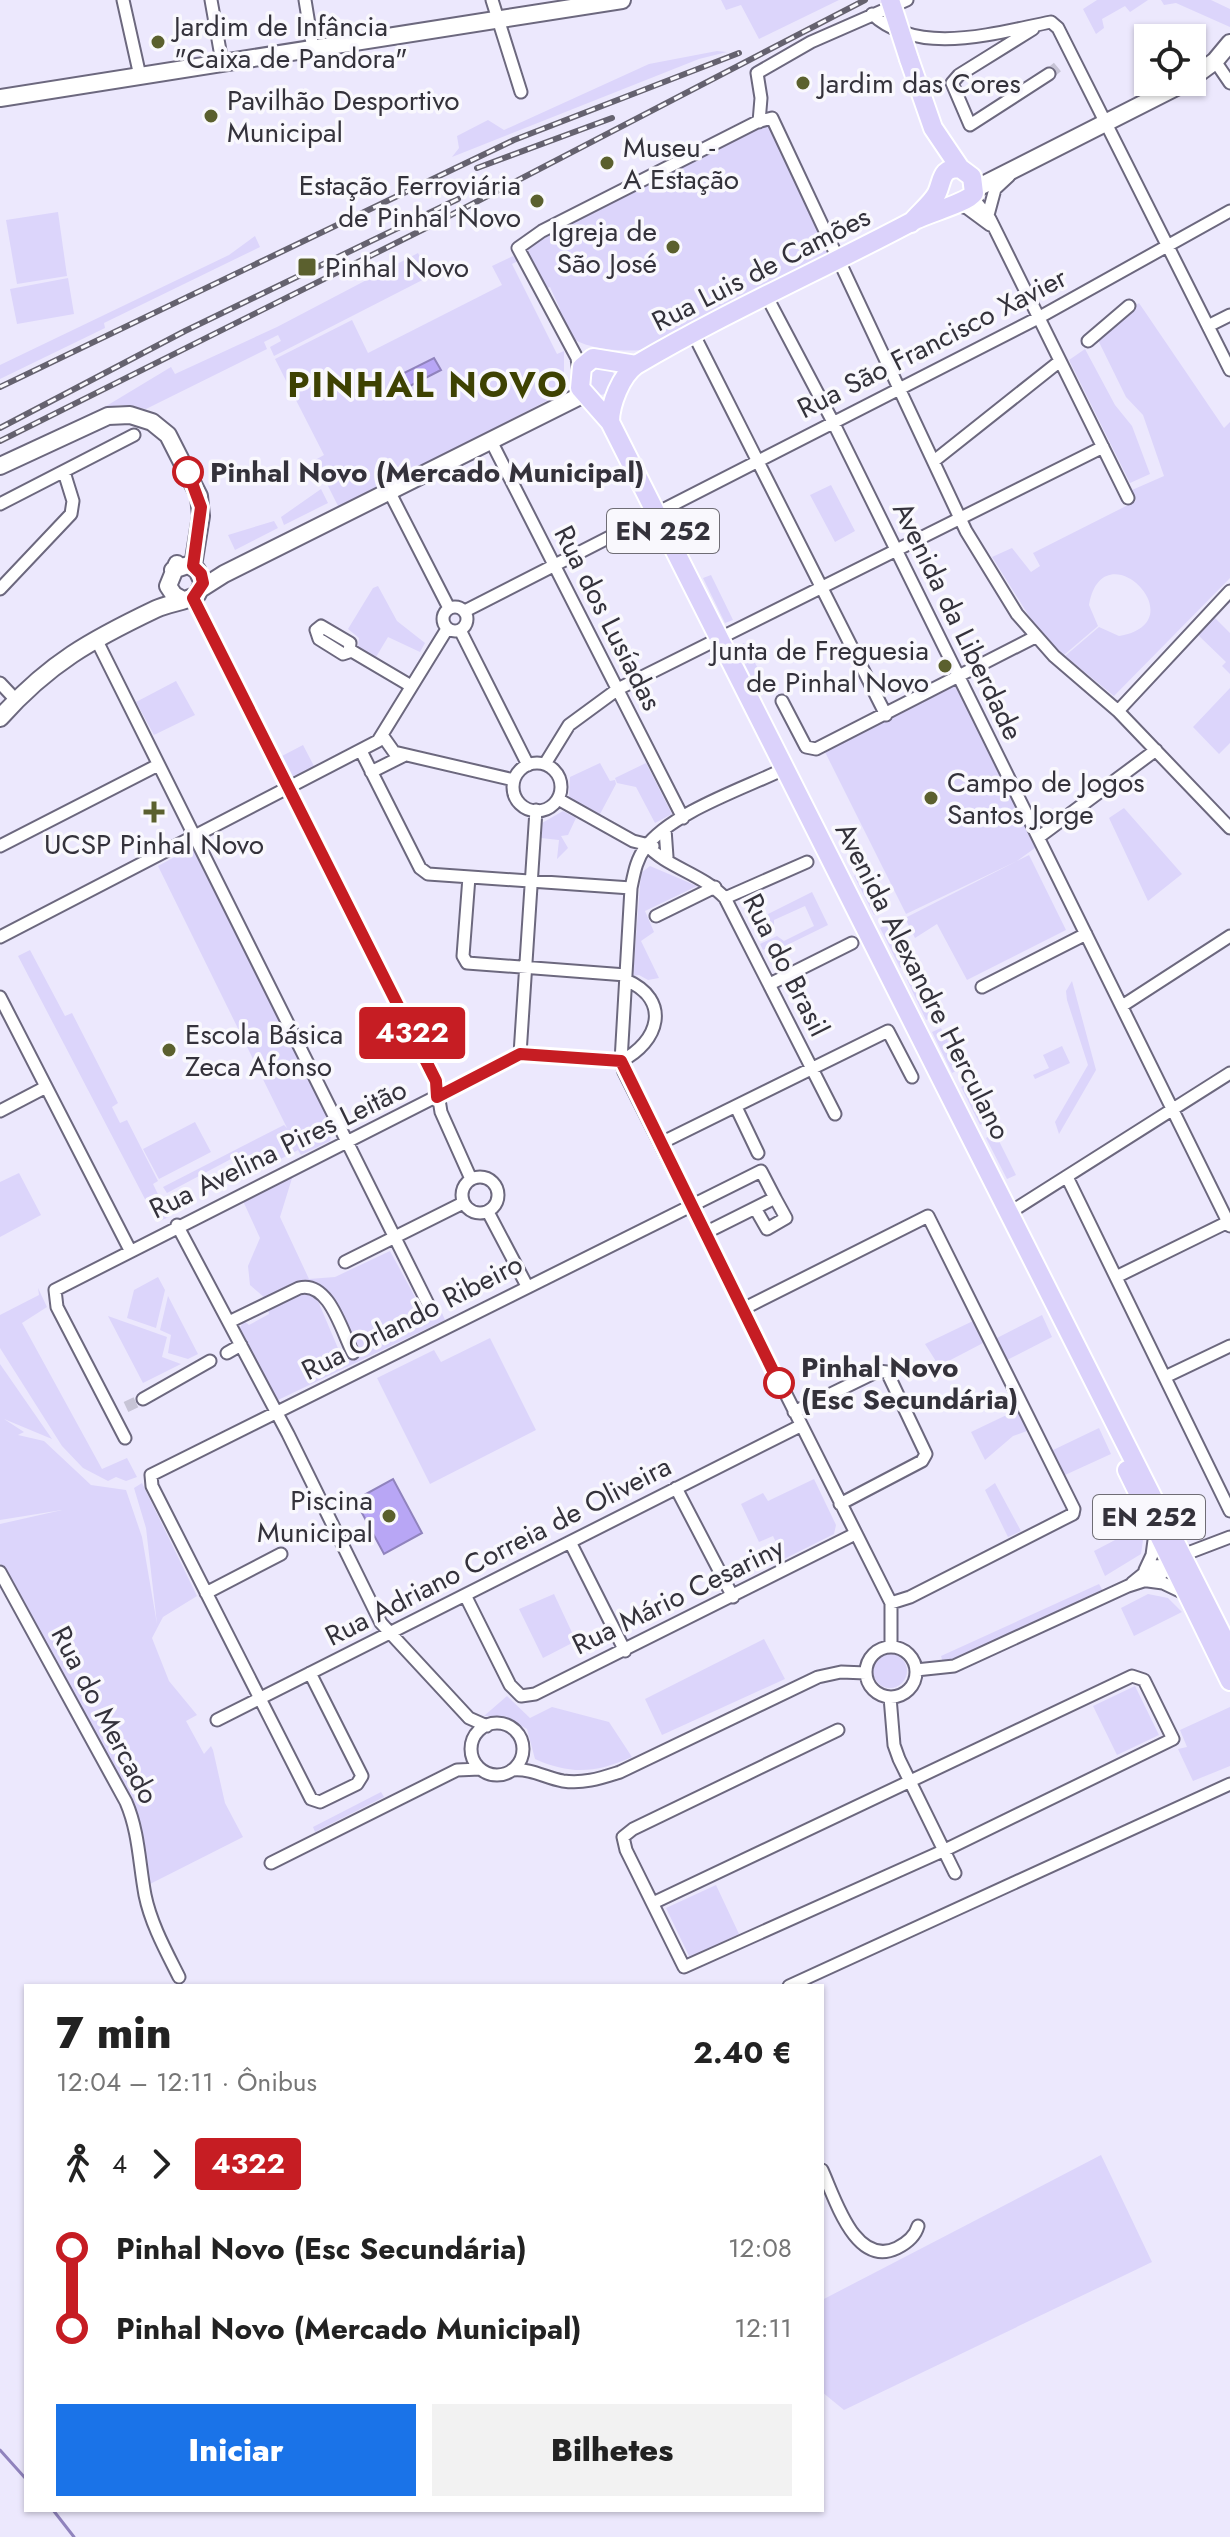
<!DOCTYPE html>
<html lang="pt">
<meta charset="utf-8">
<style>
body{margin:0;font-family:Jost,sans-serif;background:#f2f2f2;color:#222;height:100vh;display:flex;flex-direction:column;font-size:30px;white-space:nowrap}
*{box-sizing:border-box;margin:0}
p{font-size:26px;color:#767676}
.icon{flex:none;width:44px;height:44px;fill:none;stroke:currentColor;stroke-width:2;stroke-linecap:round;stroke-linejoin:round}
.map{position:relative;flex:1;overflow:hidden}
.sheet{position:absolute;left:24px;top:1984px;width:800px;height:528px;display:flex;flex-direction:column;background:#fff;border-radius:0px;box-shadow:0 2px 6px #0004}
.sheet>*{flex:none}
.badge{padding:0 16px;border-radius:6px;font-size:28px;line-height:52px}
.tools{position:absolute;left:1134px;top:24px;display:grid;gap:16px}
.tools a{display:grid;place-items:center;width:72px;height:72px;border-radius:0px;background:#fff;box-shadow:0 2px 6px #0004;font-size:40px}
.map>.badge{position:absolute;translate:-50% -50%;box-shadow:0 0 0 4px #fff}
.legs{display:flex;align-items:center;gap:12px;height:88px;padding:0 32px;font-size:26px}
.legs p{margin-inline-start:auto}
.head{display:flex;align-items:center;justify-content:space-between;height:136px;padding:0 32px}
h1{font-size:44px;font-weight:800;line-height:60px}
.button{display:flex;gap:16px;margin-top:auto;padding:16px 32px}
.button a{flex:1;height:92px;border-radius:0px;background:#1a73e8;color:#fff;font-size:32px;font-weight:800;line-height:92px;text-align:center}
.button a+a{background:#f2f2f2;color:#222}
ul{padding:0 32px;list-style:none}
li{display:flex;align-items:center;gap:28px;height:80px;font-size:30px}
li i{display:grid;place-items:center;width:12px;height:100%;margin:0 10px;background:currentColor}
li i::after{content:'';width:20px;height:20px;margin:-10px;border:6px solid;border-radius:50%;background:#fff}
li p{margin-inline-start:auto}
li:first-child i{background:linear-gradient(#0000 50%,currentColor 0)}
li:last-child i{background:linear-gradient(currentColor 50%,#0000 0)}
.map>svg:first-child{display:block}
</style>
<div class="map">
<svg width="1230" height="2537" viewBox="0 0 1230 2537">
<rect width="100%" height="100%" fill="#ece8fd"/>
<path fill="#dcd5fb" d="M721,0h118l-80,39 -18,-34 -15,5z
M1097,0h51l-18,12 -5,-6 -23,13 2,9 -8,6 -13,-25z
M1161,0h50l19,9v18l-54,-24 -12,2z
M717,51l10,1 -28,7 -247,98 7,-9 -2,-12 31,-16 16,10 145,-66z
M763,124l10,1 59,131 -191,94c-19,2 -60,-1 -74,-16 -5,-5 -8,-16 -12,-22l5,-3 -10,-22 -6,2 -17,-37 4,-10z
M58,212l9,64 -50,8 -11,-64z
M255,236l5,11 -156,76 1,5 -105,51v-14l229,-110z
M418,253l8,15 11,-5 3,8 -166,85 -4,-9 11,-6 -3,-6 -14,7 3,7 -121,60 -26,-4 -17,3 68,-41 4,7 102,-47z
M513,256l5,5 -6,3 45,90 7,-3v25l-10,21 -213,111 -3,-2 -23,-46 9,-5 -49,-96 77,-39 16,33 134,-68 -10,-19z
M68,278l6,36 -57,10 -7,-35z
M1139,303l85,125 6,-6v156l-116,118 -49,-40 34,-29 20,9c80,-13 -16,-110 -30,-31l9,21 -34,29 -25,-23 -47,-75 20,-9 19,24 9,-6 -7,-13 103,-52 -4,-11 32,-14 -21,-61 -17,-18 -29,-59z
M1085,349l30,56 17,21 18,48 -20,9 -61,-123z
M585 380a15 15 0 1 1 30 0a15 15 0 1 1-30 0Z
M831,485l24,46 -20,11 -25,-47z
M321,489l7,14 -44,22 -3,-8z
M274,521l4,7 -43,22 -7,-15z
M711,575l22,45 -8,3 -22,-45z
M378,586l19,35 28,22 -5,9 -32,-15 -12,20 -18,-10 1,-9 -11,-9 25,-41z
M1215,618l15,15v41l-8,-8 4,-4 -28,-27z
M744,643l22,40 -8,7 -22,-43z
M176,681l19,34 -41,20 -18,-33z
M958,683l81,162 -22,16 -111,53 -82,-164z
M1230,688v55l-11,11 -26,-27z
M303,745l12,23 -25,11 -10,-22z
M600,763l10,18 5,-1 1,4 -16,30 -31,-16 1,-21z
M646,763l26,51 -17,9 -19,-36 -19,-4 -2,-5z
M1124,808l58,66 -34,27 -39,-83z
M563,811l13,7 -8,17 -7,1 7,12 -11,11 2,-19 -18,-2 1,-15z
M191,848h7l136,273 -4,20 -29,14 -3,-5 -56,29 -11,-20 -64,34 -4,-6 121,-62 3,3 -129,-262z
M1029,855l37,75 -99,50 -30,-56 -22,14 -10,-20z
M650,866l47,20 -52,25 9,21 -13,9 18,37 -11,2 -9,-5 -6,1 8,-103z
M862,872l20,39 -8,4 -20,-39z
M812,892l16,33 -47,23 -3,-6 -15,8 -3,-6 17,-8 7,5 30,-15 -9,-20 -31,14v9l-7,3 -4,-9 4,-2 -3,-5z
M888,924l21,39 -9,5 -20,-40z
M30,950l35,66 7,-3 46,90 -6,4 8,16 7,-3 31,61 -5,3 16,33 -12,5 -139,-266z
M915,976l20,40 -9,4 -19,-40z
M1072,981l24,89 -37,64 -4,-12 33,-57 -21,-65 -1,-9z
M941,1028l21,40 -10,5 -20,-41z
M1062,1046l8,17 -35,16 -2,-4 16,-7 -6,-13z
M970,1082l19,38 -9,5 -19,-38z
M195,1122l16,30 -52,27 -16,-30z
M995,1133l21,42 -9,4 -21,-41z
M19,1173l22,42 -41,22v-55z
M293,1175l-13,42 29,62 26,-2 55,-26 37,68 15,-6 3,7 -167,80 -39,-71 5,-8 5,4 20,-11 -1,-5 28,-16 19,1 25,59 6,1 -4,4 2,4 14,-6 -33,-65 -19,-11 -41,18 -15,-13 -2,-19 12,-28 -17,-37z
M158,1277l7,13 -9,38 -29,-10 7,-28z
M38,1288l9,19 -25,16 80,146 25,-11 10,19 -11,4 -10,-4 -8,4 -25,-13 -21,-22 -62,-98v-33l39,-20z
M168,1296l30,58 -10,5 -20,-6 3,-18 -11,-5z
M1042,1315l10,22 -45,23 -12,-21z
M108,1316l59,21 -5,20 19,7 -38,19z
M973,1321l12,21 -46,24 -14,-22z
M490,1338l46,92 -106,54 -53,-106 57,-28 7,12z
M0,1364l52,75 -48,-20 20,13 -6,3 26,6 47,44 35,5 16,47 15,87 -11,-96 -12,-40 8,-5 55,113 -34,21 -11,21 17,43 28,34 -11,6 18,33 7,-8 2,4 12,53 18,34 -95,48 -10,-60 -138,-262v-39l62,-14 -62,10z
M1017,1410l10,21 -14,5 -28,24 -14,-28z
M1099,1428l12,26 -46,21 -14,-24z
M814,1479l22,46 -2,9 -50,25 -11,-23 -14,6 -18,-38 22,-11 5,8z
M995,1483l26,48 -13,6 -23,-47z
M1140,1527l3,13 -2,14 -36,22 -11,-25z
M1099,1584l4,7 -136,65 -24,7 -2,-7z
M554,1594l22,47 -33,17 -24,-49z
M1148,1594l20,4 14,14 -48,24 -13,-28z
M764,1639l21,40 -123,56 -17,-36z
M873 1671a17 17 0 1 1 34 0a17 17 0 1 1-34 0Z
M1135,1686l24,49 -42,20 -24,-49z
M507,1696l23,22 22,-11 57,15 23,35c-36,16 -61,18 -97,2l-8,-30 -24,-13h-19z
M1230,1707v59l-37,15 -15,-32 9,-2 -7,-17z
M381,1792l3,5 -69,35 -2,-5z
M716,1885l23,49 -49,24 -24,-50z
M1101,2155l51,107 -308,148 -22,-18v-92z"/>
<path fill="#b8a6f5" stroke="#9083bd" stroke-width="2" d="M434,358l7,12 -39,20 -4,-14z
M393,1479l29,54 -38,21 -29,-54z"/>
<g fill="none" stroke-linecap="round" stroke-linejoin="round">
<path stroke="#9083bd" stroke-width="3" d="M0,2450l26,29
M53,2510l21,27"/>
<path stroke="#c7c4d6" stroke-width="11" stroke-dasharray="11 5.5" stroke-linecap="butt" d="M1049,74l12,-10
M126,1407l17,-8"/>
<defs>
<path id="street" d="M123,0l17,76
M211,0l11,62
M305,0l8,49
M492,0l29,92
M872,14c46,43 122,19 179,8l7,6 172,342
M1033,29l-74,46 -7,8 18,42 79,-51
M1215,61l15,22
M759,122l2,-24 -4,-25 54,-31 96,-42
M972,197l18,22 138,279
M957,205l10,3 23,17
M988,215l7,-26 14,-13
M767,297l66,125 397,804
M1208,326l22,-11
M694,335l192,380
M1088,341l41,-35
M579,373l-2,-15 -59,-110 24,-17 215,-109 15,-4 194,413 51,83 37,42 64,55 112,117
M490,439l193,379
M934,461l126,-100
M389,491l60,117
M0,504l134,-69
M0,589l71,-75 2,-13 -9,-29
M193,598l243,483 5,31 30,67
M443 619a12 12 0 1 1 24 0a12 12 0 1 1-24 0Z
M465,611l573,-293 192,-107
M321,626l29,17 -1,9 -6,2 -24,-15 -3,-9z
M460,630l68,135
M96,639l336,673
M350,650l61,36
M0,683l16,17
M782,701l24,46 10,2 219,-112
M1118,711l112,-120
M382,735l12,17 120,28
M361,751l59,117 8,6 203,14
M513 787a24 24 0 1 1 48 0a24 24 0 1 1-48 0Z
M545,764l24,-39 49,-36 485,-242
M784,769c-39,19 -114,44 -139,79 -9,12 -11,26 -14,40l-10,173 3,11 267,531v44
M371,772l34,-17
M558,799l75,42 20,5
M665,829l2,28
M1039,837l117,-87
M647,845c19,22 56,29 78,53l110,216
M0,846l158,-81
M469,877l-6,79 4,7 159,12
M725,898l82,-36
M656,916l59,-29
M0,937l378,-196 69,-112
M770,984l82,-41
M982,987l104,-53
M0,997l130,253
M1122,1006l108,-70
M520,1054l16,-244
M621,1061c38,-19 51,-61 5,-81
M736,1107l22,46
M0,1111l46,-24
M661,1143l227,-112 24,46
M462 1195a18 18 0 1 1 36 0a18 18 0 1 1-36 0Z
M1067,1177l163,334
M755,1208l12,21 19,-11 -11,-20
M488,1212l39,74
M1009,1213l221,-140
M177,1225l111,209 93,189 88,95 18,8
M345,1262l118,-59
M1116,1277l112,-55
M743,1309l185,-93 146,293 -1,5 -163,83 -19,6
M229,1322l70,-34c30,-8 43,44 54,65
M227,1353l14,-8
M1165,1377l65,-31
M143,1399l67,-38
M794,1412l84,-41 9,1 39,82 -4,7 -82,43
M125,1438l-68,-131 -2,-17 465,-236 101,7
M676,1488l57,109
M570,1542l55,109
M1184,1559l4,-6 42,-16
M1145,1570l7,-15 3,-22
M0,1572l126,230c13,30 13,61 19,93 6,29 21,56 34,82
M1148,1581l15,2 21,10
M1132,1583l21,-17 19,-1
M206,1593l75,-39
M465,1595l45,90 11,11 14,-2 320,-160
M866 1672a25 25 0 1 1 50 0a25 25 0 1 1-50 0Z
M916,1670l38,-4 174,-80 31,-10 13,-11
M310,1673l52,103 -5,8 -37,18 -9,-3 -159,-313 -1,-11 610,-304 14,27 -70,35
M890,1697l4,48 5,14 56,114
M217,1720l583,-294
M471 1749a26 26 0 1 1 52 0a26 26 0 1 1-52 0Z
M512,1770c20,-2 33,8 51,11 21,3 38,-3 57,-9l198,-95 23,-5 25,1
M271,1863l186,-93 23,-1
M653,1903l479,-227 12,4 29,59 -228,111 -261,117 -58,-117 -3,-13 10,-8 205,-99
M789,1986l441,-202
M822,2170c13,28 33,98 75,78 10,-5 18,-11 21,-22"/>
<path id="secondary" d="M1192,78l23,-17 15,-18
M0,98l622,-98
M975,189l211,-107
M0,466l108,-50 22,-1 22,7 16,13 31,61 2,20 -8,50
M177,564l-9,22 6,9 9,5
M202,588l22,-14 360,-180
M0,718c49,-55 91,-78 156,-109 13,-6 29,-7 41,-14l6,-12 -6,-13 -9,-5 -15,5"/>
<path id="primary" d="M909,59l24,69 27,40
M636,365l-43,-7 -11,9 -2,21 30,34 620,1229
M610,422c0,-18 11,-46 26,-57 90,-53 187,-96 279,-145 16,-8 52,-17 59,-27l-2,-16 -12,-9c-20,0 -17,12 -23,25 -5,10 -19,21 -26,30
M1127,1470l103,211"/>
</defs>
<use href="#street" stroke="#6c687e" stroke-width="15"/>
<use href="#secondary" stroke="#6c687e" stroke-width="20"/>
<use href="#primary" stroke="#fff" stroke-width="22"/>
<use href="#street" stroke="#fff" stroke-width="11"/>
<use href="#secondary" stroke="#fff" stroke-width="16"/>
<use href="#primary" stroke="#dbd2fb" stroke-width="18"/>
<defs>
<path id="rail" d="M477,168l135,-50
M0,387l514,-247 225,-87
M0,428l185,-97 273,-132
M0,441l424,-212 441,-229"/>
</defs>
<use href="#rail" stroke="#65626f" stroke-width="6"/>
<use href="#rail" stroke="#f9f8fd" stroke-width="3" stroke-dasharray="9" stroke-linecap="butt"/>
<defs>
<path id="primary-bridge" d="M890,0l19,59"/>
</defs>
<use href="#primary-bridge" stroke="#fff" stroke-width="22" stroke-linecap="butt"/>
<use href="#primary-bridge" stroke="#dbd2fb" stroke-width="18"/>
</g>
<g fill="none" stroke-linecap="round" stroke-linejoin="round">
<defs>
<path id="line-1" d="M188,472l13,35 -8,59 8,8 2,9 -10,15 243,483 1,16 83,-43 101,7 158,322"/>
</defs>
<use href="#line-1" stroke="#fff" stroke-width="18"/>
<use href="#line-1" stroke="#c61d23" stroke-width="12"/>
</g>
<g fill="#5b602e" stroke="#f9f8fd" stroke-width="3">
<circle cx="158" cy="42" r="8"/>
<circle cx="803" cy="83" r="8"/>
<circle cx="211" cy="116" r="8"/>
<circle cx="607" cy="163" r="8"/>
<circle cx="537" cy="201" r="8"/>
<circle cx="673" cy="247" r="8"/>
<rect x="297" y="257" width="20" height="20" rx="4"/>
<circle cx="945" cy="666" r="8"/>
<circle cx="931" cy="798" r="8"/>
<path d="M150 800h8v8h8v8h-8v8h-8v-8h-8v-8h8z"/>
<circle cx="169" cy="1050" r="8"/>
<circle cx="389" cy="1516" r="8"/>
</g>
<g fill="#fff" stroke="#c61d23" stroke-width="4">
<circle cx="188" cy="472" r="14"/>
<circle cx="779" cy="1383" r="14"/>
</g>
<g text-anchor="middle" dominant-baseline="central" stroke-width="7" stroke-linejoin="round" paint-order="stroke">
<g fill="#f9f8fd" stroke="#6f6d75" stroke-width="2">
<rect x="607" y="509" width="112" height="44" rx="6"/>
<rect x="1093" y="1495" width="112" height="44" rx="6"/>
</g>
<g font-size="26" font-weight="bold" fill="#34323b">
<text x="663" y="531">EN 252</text>
<text x="1149" y="1517">EN 252</text>
</g>
<g font-size="28" fill="#34323b" stroke="#f9f8fd" text-anchor="start">
<text x="174" y="26">Jardim de Infância<tspan x="174" dy="32">"Caixa de Pandora"</tspan></text>
<text x="819" y="83">Jardim das Cores</text>
<text x="227" y="100">Pavilhão Desportivo<tspan x="227" dy="32">Municipal</tspan></text>
<text x="623" y="147">Museu -<tspan x="623" dy="32">A Estação</tspan></text>
<text x="521" y="185" text-anchor="end">Estação Ferroviária<tspan x="521" dy="32">de Pinhal Novo</tspan></text>
<text x="657" y="231" text-anchor="end">Igreja de<tspan x="657" dy="32">São José</tspan></text>
<text x="325" y="267">Pinhal Novo</text>
<text x="929" y="650" text-anchor="end">Junta de Freguesia<tspan x="929" dy="32">de Pinhal Novo</tspan></text>
<text x="947" y="782">Campo de Jogos<tspan x="947" dy="32">Santos Jorge</tspan></text>
<text x="154" y="844" text-anchor="middle">UCSP Pinhal Novo</text>
<text x="185" y="1034">Escola Básica<tspan x="185" dy="32">Zeca Afonso</tspan></text>
<text x="373" y="1500" text-anchor="end">Piscina<tspan x="373" dy="32">Municipal</tspan></text>
</g>
<g font-size="28" fill="#34323b" stroke="#f9f8fd">
<text transform="translate(761 269) rotate(-27)">Rua Luis de Camões</text>
<text transform="translate(932 343) rotate(-27)">Rua São Francisco Xavier</text>
<text transform="translate(608 618) rotate(63)">Rua dos Lusíadas</text>
<text transform="translate(958 621) rotate(64)">Avenida da Liberdade</text>
<text transform="translate(786 965) rotate(63)">Rua do Brasil</text>
<text transform="translate(923 981) rotate(63)">Avenida Alexandre Herculano</text>
<text transform="translate(278 1149) rotate(-26)">Rua Avelina Pires Leitão</text>
<text transform="translate(412 1317) rotate(-27)">Rua Orlando Ribeiro</text>
<text transform="translate(498 1551) rotate(-27)">Rua Adriano Correia de Oliveira</text>
<text transform="translate(678 1596) rotate(-26)">Rua Mário Cesariny</text>
<text transform="translate(105 1715) rotate(62)">Rua do Mercado</text>
</g>
<g font-size="28" font-weight="bold" fill="#34323b" stroke="#f9f8fd" text-anchor="start">
<text x="210" y="472">Pinhal Novo (Mercado Municipal)</text>
<text x="801" y="1367">Pinhal Novo<tspan x="801" dy="32">(Esc Secundária)</tspan></text>
</g>
<g font-size="36" font-weight="bold" letter-spacing="2" fill="#3e4202" stroke="#f9f8fd">
<text x="428" y="384">PINHAL NOVO</text>
</g>
</g>
</svg>
<div class="tools">
<a><svg class="icon" aria-label="locate" viewBox="0 0 24 24"><circle cx="12" cy="12" r="6"/><path d="M12 2v4M12 18v4M2 12h4M18 12h4"/></svg></a>
</div>
<b class="badge" style="left:412px;top:1033px;background:#c61d23;color:#fff">4322</b>
<section class="sheet">
<div class="head"><div><h1>7 min</h1><p>12:04 – 12:11 · Ônibus</p></div><b>2.40 €</b></div>
<div class="legs"><svg class="icon" aria-label="walk" viewBox="0 0 24 24"><circle cx="13" cy="4" r="2"/><path d="M13 8l-2 6 4 7M11 14l-3 7M7 12l3-4h3l4 4"/></svg>4<svg class="icon" aria-label="forward" viewBox="0 0 24 24"><path d="M9 5l7 7-7 7"/></svg><b class="badge" style="background:#c61d23;color:#fff">4322</b></div>
<ul>
<li><i style="color:#c61d23"></i><b>Pinhal Novo (Esc Secundária)</b><p>12:08</p></li>
<li><i style="color:#c61d23"></i><b>Pinhal Novo (Mercado Municipal)</b><p>12:11</p></li>
</ul>
<div class="button"><a>Iniciar</a><a>Bilhetes</a></div>
</section>
</div>
